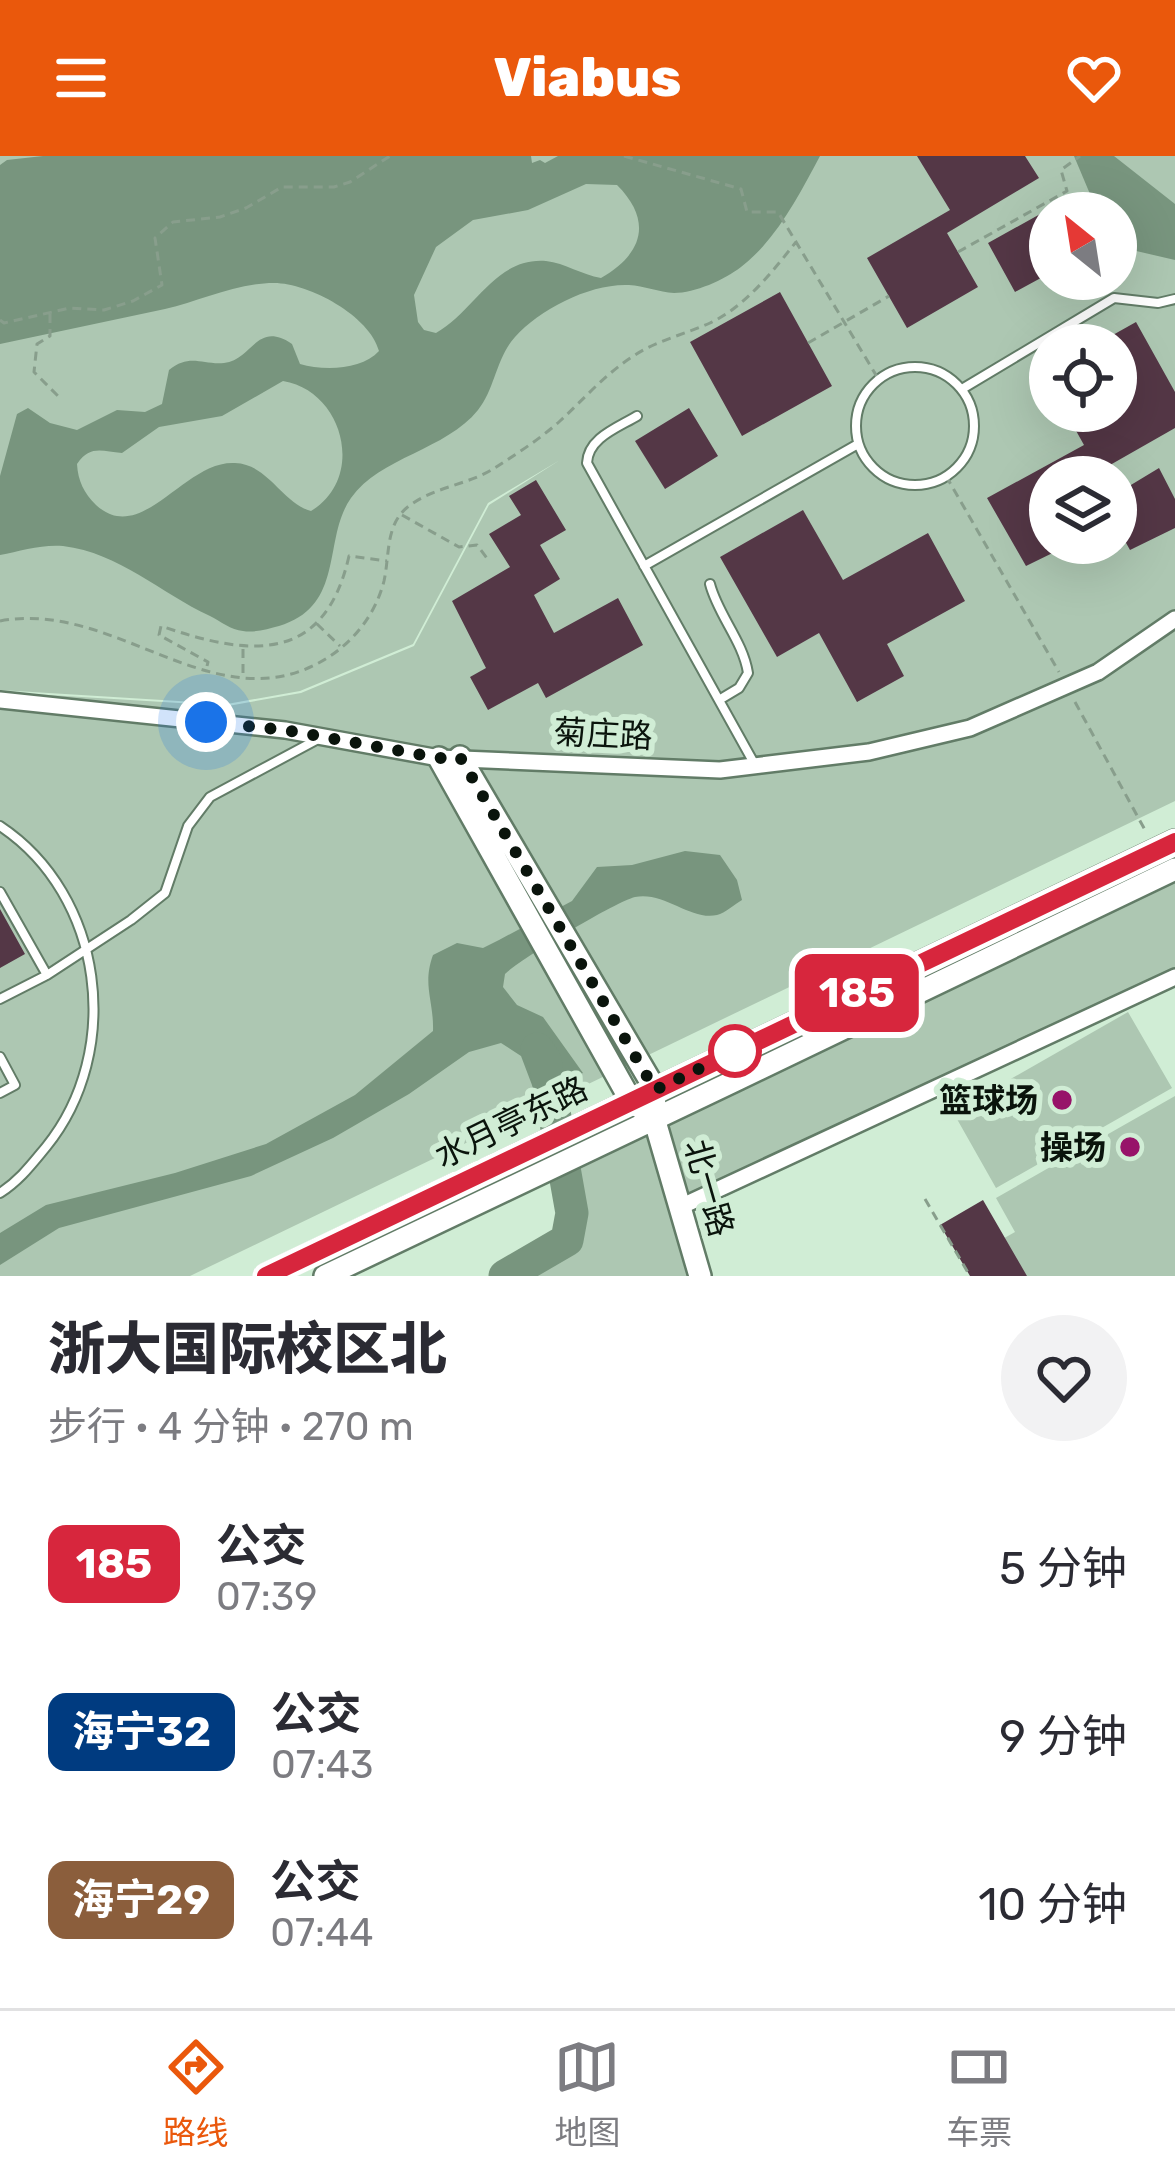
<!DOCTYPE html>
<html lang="zh">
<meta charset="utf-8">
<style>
body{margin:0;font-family:Rubik,"Noto Sans SC",sans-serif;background:#f2f2f3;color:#2b2b33;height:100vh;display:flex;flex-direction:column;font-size:45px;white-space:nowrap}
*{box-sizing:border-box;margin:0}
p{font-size:39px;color:#7c7c81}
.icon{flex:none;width:66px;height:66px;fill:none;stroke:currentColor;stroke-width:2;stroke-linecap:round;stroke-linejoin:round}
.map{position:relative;height:1120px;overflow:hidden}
.sheet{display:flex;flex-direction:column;background:#fff;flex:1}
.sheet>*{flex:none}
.badge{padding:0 24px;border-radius:18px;font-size:42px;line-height:78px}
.needle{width:78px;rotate:330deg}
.buttons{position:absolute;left:1029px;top:36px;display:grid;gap:24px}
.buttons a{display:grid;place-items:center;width:108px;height:108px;border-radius:50%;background:#fff;box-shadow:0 12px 48px #0002;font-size:60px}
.you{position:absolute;width:60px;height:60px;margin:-30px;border:9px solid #fff;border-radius:50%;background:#1a73e8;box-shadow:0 0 0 18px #1a73e833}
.map>.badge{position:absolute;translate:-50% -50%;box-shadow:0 0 0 6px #fff}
.round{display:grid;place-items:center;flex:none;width:126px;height:126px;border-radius:63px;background:#f2f2f3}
.overview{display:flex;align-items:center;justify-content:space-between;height:204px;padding:0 48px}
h1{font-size:57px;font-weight:800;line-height:90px}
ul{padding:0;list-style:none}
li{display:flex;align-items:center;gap:36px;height:168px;padding:0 48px}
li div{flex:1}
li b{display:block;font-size:45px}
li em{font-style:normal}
li .badge{min-width:132px;font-weight:700;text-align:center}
header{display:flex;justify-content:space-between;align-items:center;height:156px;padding:0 48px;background:#ea580c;color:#fff;font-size:54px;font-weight:800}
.menu{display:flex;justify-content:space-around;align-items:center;height:168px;border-top:3px solid #e1e1e2;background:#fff;font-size:33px;color:#7c7c81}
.menu a{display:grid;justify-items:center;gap:6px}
.menu .active{color:#ea580c}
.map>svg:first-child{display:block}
</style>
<header><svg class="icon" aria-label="menu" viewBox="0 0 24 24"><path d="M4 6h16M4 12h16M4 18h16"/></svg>Viabus<svg class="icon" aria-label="heart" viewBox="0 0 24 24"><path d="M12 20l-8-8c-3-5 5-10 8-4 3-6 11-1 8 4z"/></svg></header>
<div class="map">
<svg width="1175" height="1120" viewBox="0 0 1175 1120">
<rect width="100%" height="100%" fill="#d0edd5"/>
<path fill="#adc7b2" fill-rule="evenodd" d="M0,0h1175v645l-985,475h-190v-584l228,14 73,-13 113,-47 75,-141 71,-45 -72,43 -75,141 -113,47 -73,13 -227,-14zM1050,57h66v66h-66zM1050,189h66v66h-66zM1050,321h66v66h-66z
M1175,711v110l-494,230 19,69h-169l37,-21 15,-30 -14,-66z
M1128,856l44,76 -176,100 -43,-76z
M1175,940v180h-156l-20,-35 16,-9 -19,-34z"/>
<path fill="#78957e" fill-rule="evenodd" d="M43,0h488l1,7 8,-3 5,3 13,-7h262c-21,39 -43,83 -79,111 -17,13 -46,26 -67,26 -15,-1 -30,-7 -45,-8 -38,-2 -89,24 -114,52 -19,21 -20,52 -37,73 -32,40 -98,47 -127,88 -29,41 -5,108 -72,128 -11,3 -25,7 -36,5 -12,-1 -23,-10 -33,-15 -50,-23 -90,-63 -147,-70 -20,-2 -43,5 -63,9v-79l17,-62 11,-6 22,15 27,7 40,-20 28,2 17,-8 7,-34c21,-17 33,-5 55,-7 29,-3 32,-43 68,-19l8,20c24,7 62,6 79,-13 -9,-35 -70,-68 -105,-68 -38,0 -74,18 -109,26 -55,12 -110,23 -165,35v-179l7,-5zM586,28l31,1c36,36 26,69 -16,93 -19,-3 -36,-15 -55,-17 -51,-4 -71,50 -110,72l-12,-3 -6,-8 -4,-27 22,-48 37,-27 55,-10zM283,225c61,10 83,97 28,130 -29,-8 -43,-47 -76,-48 -51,-3 -93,84 -139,42 -12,-12 -18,-24 -19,-41 13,-19 24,-13 45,-11l37,-26 63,-11z
M1074,0h40l61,48v56l-43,-10 -16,-14v-23h-18z
M685,695l35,4 17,25 5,20c-7,4 -17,13 -25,15 -26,6 -53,-24 -82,-18 -20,5 -113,61 -130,77l-2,13 14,18 26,12 40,56 -48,20 -14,-37 -20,-13 -32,9 -60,42 -76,44 -82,38 -192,52 -59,37v-32l46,-28 129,-32 91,-29 89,-49 78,-64c1,-30 -11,-46 0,-76l24,-12 26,5 16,-8 73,-39 25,-34 35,-2z"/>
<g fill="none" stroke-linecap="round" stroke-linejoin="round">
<path stroke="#78957e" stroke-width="33" d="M505,1120l62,-36 5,-27 -27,-152 -8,-12"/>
</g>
<path fill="#543746" d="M917,0h108l14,22 -92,55 31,54 -71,41 -40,-70 83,-48z
M1042,57l8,15v45l-35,19 -27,-49z
M780,136l52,94 -90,50 -52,-94z
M1136,166l39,70v36l-86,49h-39v66h23l-47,23 -39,-68 97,-53 -19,-34h51v-66h-21z
M689,252l29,48 -53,33 -30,-48z
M1159,312l16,31v29l-45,22 -14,-25v-31z
M536,324l30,50 -26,15 20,34 -26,16 20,38 64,-35 25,47 -97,53 -8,-15 -50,27 -18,-33 16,-9 -34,-67 58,-34 -21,-33 32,-19 -12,-19z
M803,354l40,70 85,-47 37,68 -78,43 17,32 -47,26 -38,-69 -42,24 -57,-100z
M0,753l25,45 -25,14z
M983,1044l44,76h-57l-30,-51z"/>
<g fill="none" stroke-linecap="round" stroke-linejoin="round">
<defs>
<path id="lane" d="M856 270a59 59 0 1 1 118 0a59 59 0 1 1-118 0Z
M962,233l152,-91 44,5 17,-4
M637,260c-20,12 -49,22 -50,47l168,302
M644,410l214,-122
M710,428c8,31 33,57 38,89l-9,15 -20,12
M0,670c104,69 124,225 46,321 -15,18 -26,33 -46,46
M0,736l47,83 -47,24
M47,819l84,-55 34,-27 23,-67 22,-29 110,-59
M0,901l15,28 -15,8"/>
<path id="street" d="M0,544l285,30 154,28 281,12 149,-18 101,-24 128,-56 77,-53
M680,1051l495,-230"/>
<path id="secondary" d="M460,601l195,332 -1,29 46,158
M439,602l192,343 8,6
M266,1120l909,-435
M325,1120c283,-136 568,-269 850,-407"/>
</defs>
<use href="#lane" stroke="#627c67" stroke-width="12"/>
<use href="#street" stroke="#627c67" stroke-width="20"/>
<use href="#secondary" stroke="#627c67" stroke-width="26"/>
<path stroke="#889e8c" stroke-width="3" stroke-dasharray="9 6" stroke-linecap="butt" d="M624,0l117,33 6,23h31l101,168
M958,96l109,-61 -6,-21 19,-14
M1086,123l8,14
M50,158v22l-13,8 -3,28 25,25
M0,164l4,3 66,-15 34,2 29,-9 29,-16 -7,-47 18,-16 47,-5 26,-9 36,-21h52l16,-5 40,-26
M808,187l81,-47
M946,320l113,196
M402,359l57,32 18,-2 12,16
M0,465c102,-19 189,74 283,55 48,-10 89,-47 101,-95 6,-27 1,-57 25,-75 25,-19 58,-21 84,-37 22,-14 47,-30 67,-48 24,-22 46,-48 75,-66 23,-15 51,-21 75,-32 36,-17 62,-51 86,-81
M317,468l23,22
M243,493v26
M207,510l1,-4 -49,-27 2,-9c87,30 163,40 188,-70l38,5
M1075,546l70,128
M925,1043l45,77"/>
<use href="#lane" stroke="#fff" stroke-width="8"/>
<use href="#street" stroke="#fff" stroke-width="15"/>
<use href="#secondary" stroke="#fff" stroke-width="21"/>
</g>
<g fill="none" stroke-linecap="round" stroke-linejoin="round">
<defs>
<path id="line" d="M266,1120l909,-434"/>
</defs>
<use href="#line" stroke="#fff" stroke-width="27"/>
<use href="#line" stroke="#d7263d" stroke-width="18"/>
<path stroke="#0a140c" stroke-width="12" stroke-dasharray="0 21.6" d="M206,566l79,8 154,28 21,-1 195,333 83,-40 -3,1"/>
</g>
<circle fill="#fff" stroke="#d7263d" stroke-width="6" cx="735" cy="895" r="24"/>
<g fill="#971369" stroke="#d0edd5" stroke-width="4.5">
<circle cx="1062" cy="944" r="12"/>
<circle cx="1130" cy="991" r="12"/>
</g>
<g text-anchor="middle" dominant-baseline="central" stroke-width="12" stroke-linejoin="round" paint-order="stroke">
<g font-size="33" fill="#0a140c" stroke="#d0edd5">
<text transform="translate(603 578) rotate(3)">菊庄路</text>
<text transform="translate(511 966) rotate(-26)">水月亭东路</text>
<text transform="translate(709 1032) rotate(74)">北一路</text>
</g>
<g font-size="33" font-weight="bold" fill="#0a140c" stroke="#d0edd5" text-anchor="end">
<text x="1038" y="944">篮球场</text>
<text x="1106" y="991">操场</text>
</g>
</g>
</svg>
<div class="buttons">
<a><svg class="needle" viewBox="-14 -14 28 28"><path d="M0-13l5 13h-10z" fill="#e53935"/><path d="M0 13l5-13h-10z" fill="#7c7c81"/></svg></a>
<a><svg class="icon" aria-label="locate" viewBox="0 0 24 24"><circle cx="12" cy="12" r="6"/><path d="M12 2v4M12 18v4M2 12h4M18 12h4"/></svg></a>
<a><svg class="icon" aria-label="layers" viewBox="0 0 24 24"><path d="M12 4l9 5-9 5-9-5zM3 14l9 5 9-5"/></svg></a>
</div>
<div class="you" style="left:206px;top:566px"></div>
<b class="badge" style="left:857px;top:837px;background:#d7263d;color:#fff">185</b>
</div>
<section class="sheet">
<div class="overview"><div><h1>浙大国际校区北</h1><p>步行 · 4 分钟 · 270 m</p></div><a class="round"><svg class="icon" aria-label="heart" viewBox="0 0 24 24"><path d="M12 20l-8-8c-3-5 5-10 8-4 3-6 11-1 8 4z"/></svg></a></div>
<ul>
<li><span class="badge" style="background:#d7263d;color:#fff">185</span><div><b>公交</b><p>07:39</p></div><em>5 分钟</em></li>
<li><span class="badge" style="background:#003b80;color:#fff">海宁32</span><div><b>公交</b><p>07:43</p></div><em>9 分钟</em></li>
<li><span class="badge" style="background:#8b5e3c;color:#fff">海宁29</span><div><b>公交</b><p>07:44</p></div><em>10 分钟</em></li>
</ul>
</section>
<nav class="menu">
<a class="active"><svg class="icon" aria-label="directions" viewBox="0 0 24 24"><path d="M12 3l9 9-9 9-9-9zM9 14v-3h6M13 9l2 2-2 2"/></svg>路线</a>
<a><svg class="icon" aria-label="map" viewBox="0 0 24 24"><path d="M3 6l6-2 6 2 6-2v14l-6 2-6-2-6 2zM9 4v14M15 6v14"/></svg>地图</a>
<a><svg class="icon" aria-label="tickets" viewBox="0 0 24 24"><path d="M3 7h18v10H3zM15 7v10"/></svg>车票</a>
</nav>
